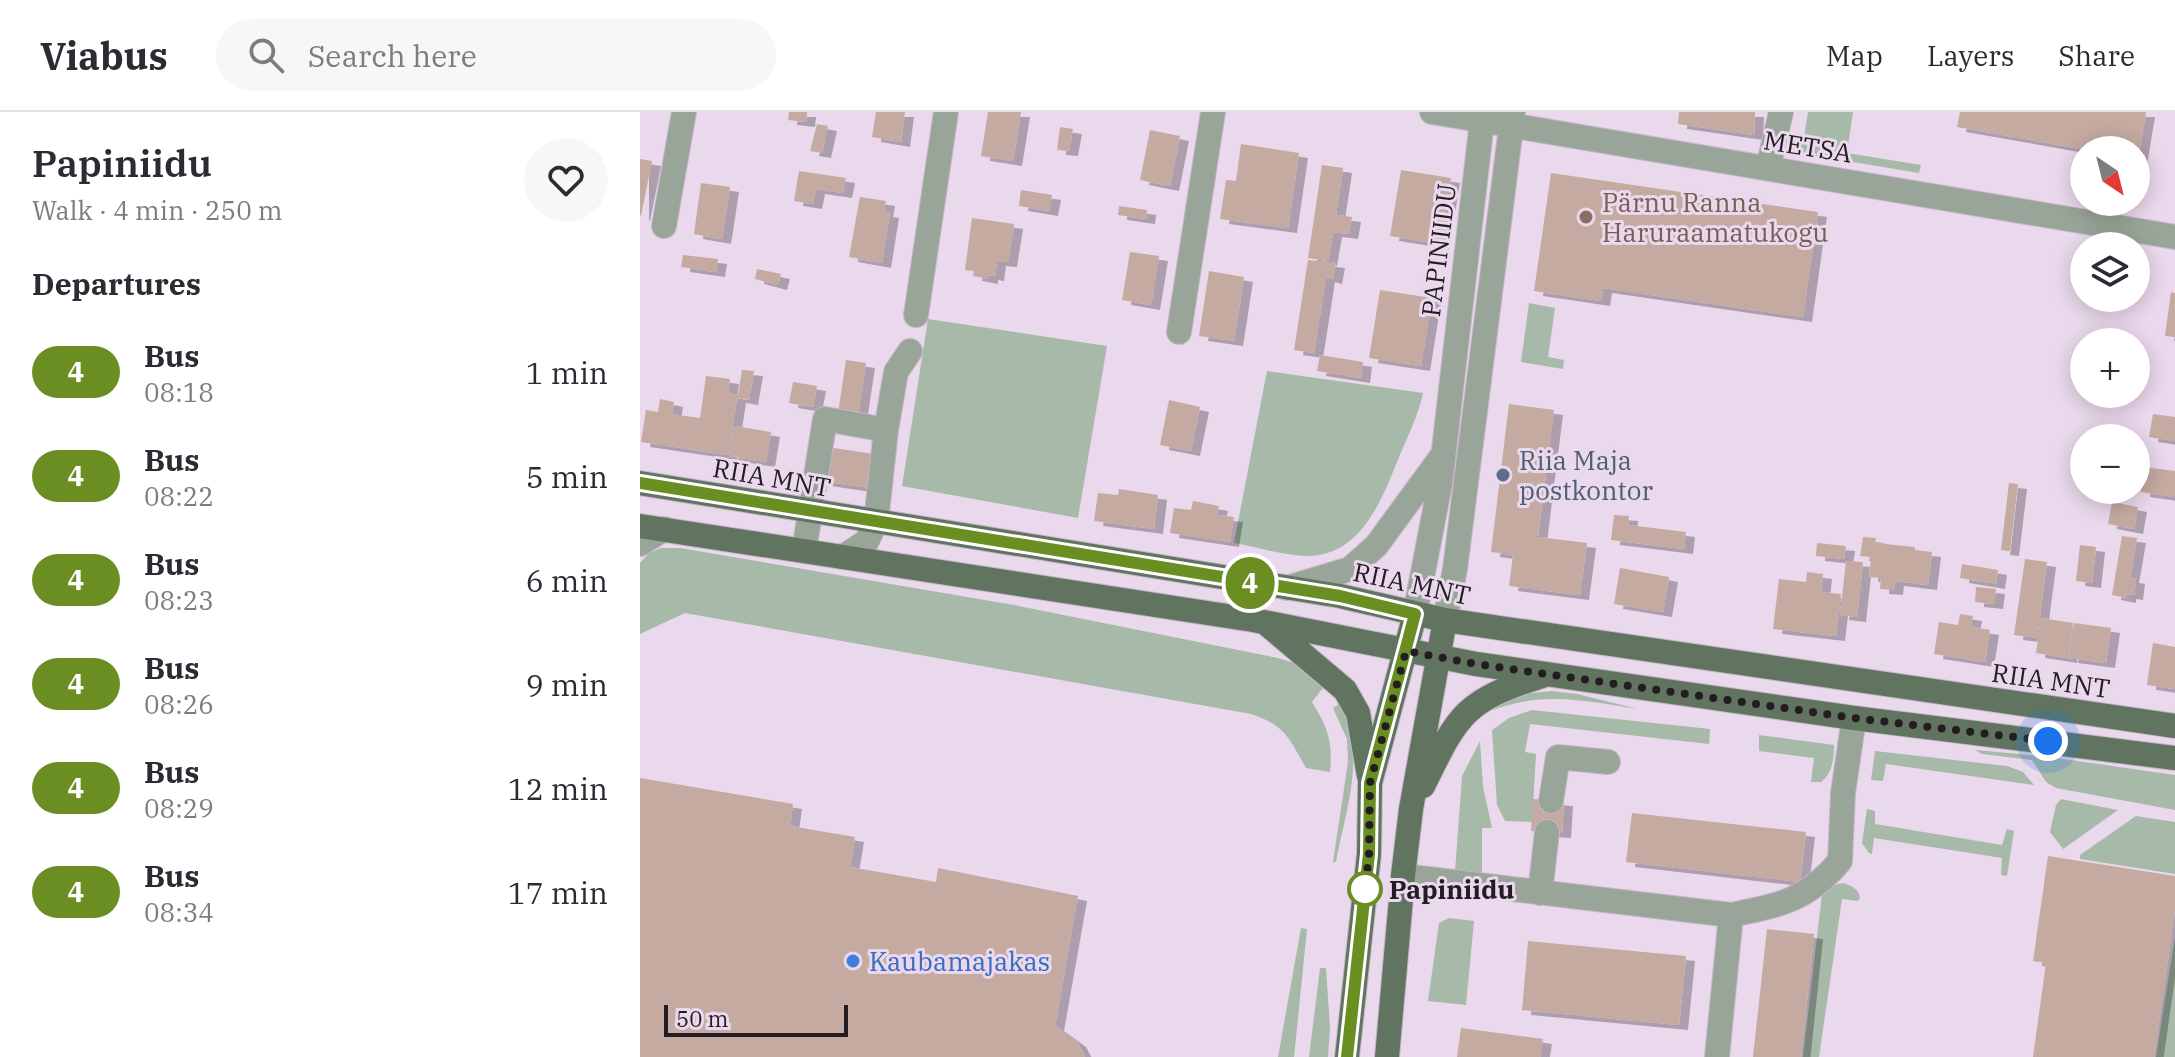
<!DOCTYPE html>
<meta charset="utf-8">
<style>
body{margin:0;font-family:"IBM Plex Serif",serif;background:#f7f7f7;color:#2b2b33;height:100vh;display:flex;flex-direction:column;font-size:30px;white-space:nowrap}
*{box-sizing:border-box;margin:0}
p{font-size:26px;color:#7c7c81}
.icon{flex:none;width:44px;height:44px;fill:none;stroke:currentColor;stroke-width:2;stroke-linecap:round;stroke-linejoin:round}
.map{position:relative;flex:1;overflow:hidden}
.details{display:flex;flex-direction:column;background:#fff;width:640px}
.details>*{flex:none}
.badge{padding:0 16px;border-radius:26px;font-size:28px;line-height:52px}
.needle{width:52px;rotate:145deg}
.tools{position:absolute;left:1430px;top:24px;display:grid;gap:16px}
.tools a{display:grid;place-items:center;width:80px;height:80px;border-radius:50%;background:#fff;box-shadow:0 4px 20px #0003;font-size:40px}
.scale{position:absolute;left:24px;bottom:20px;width:184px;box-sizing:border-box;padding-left:8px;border:4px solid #231c23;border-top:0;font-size:22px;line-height:28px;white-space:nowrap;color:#231c23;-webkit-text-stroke:6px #ead8ec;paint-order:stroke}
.you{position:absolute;width:40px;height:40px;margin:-20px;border:6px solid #fff;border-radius:50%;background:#1a73e8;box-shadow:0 0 0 12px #1a73e833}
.map>.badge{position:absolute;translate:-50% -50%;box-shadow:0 0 0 4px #fff}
h2{padding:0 32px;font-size:30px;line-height:72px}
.round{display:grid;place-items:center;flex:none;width:84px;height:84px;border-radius:42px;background:#f7f7f7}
.head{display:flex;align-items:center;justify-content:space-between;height:136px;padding:0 32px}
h1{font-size:38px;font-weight:600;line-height:60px}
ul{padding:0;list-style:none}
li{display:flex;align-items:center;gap:24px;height:104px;padding:0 32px}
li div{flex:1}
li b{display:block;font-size:30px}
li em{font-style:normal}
li .badge{min-width:88px;font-weight:700;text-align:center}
header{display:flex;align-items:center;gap:48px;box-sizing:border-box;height:112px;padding:0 40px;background:#fff;border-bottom:2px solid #e1e1e2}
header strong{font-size:38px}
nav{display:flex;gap:44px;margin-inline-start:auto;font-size:28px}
.search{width:560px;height:72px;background:#f7f7f7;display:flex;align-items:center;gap:20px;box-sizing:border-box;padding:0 28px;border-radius:44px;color:#7c7c81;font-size:30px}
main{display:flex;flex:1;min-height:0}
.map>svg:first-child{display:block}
</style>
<header>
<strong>Viabus</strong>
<div class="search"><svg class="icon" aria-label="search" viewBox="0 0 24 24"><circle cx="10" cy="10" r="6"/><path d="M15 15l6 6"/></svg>Search here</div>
<nav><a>Map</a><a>Layers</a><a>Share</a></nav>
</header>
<main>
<section class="details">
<div class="head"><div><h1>Papiniidu</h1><p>Walk · 4 min · 250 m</p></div><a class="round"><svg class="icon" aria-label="heart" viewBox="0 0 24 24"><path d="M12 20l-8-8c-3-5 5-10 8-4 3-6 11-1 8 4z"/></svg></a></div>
<h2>Departures</h2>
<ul>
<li><span class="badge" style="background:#6b8e23;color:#fff">4</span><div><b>Bus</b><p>08:18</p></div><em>1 min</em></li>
<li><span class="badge" style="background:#6b8e23;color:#fff">4</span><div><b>Bus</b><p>08:22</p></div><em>5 min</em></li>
<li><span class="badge" style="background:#6b8e23;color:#fff">4</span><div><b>Bus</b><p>08:23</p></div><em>6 min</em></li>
<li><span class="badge" style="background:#6b8e23;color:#fff">4</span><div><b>Bus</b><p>08:26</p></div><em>9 min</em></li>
<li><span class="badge" style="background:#6b8e23;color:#fff">4</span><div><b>Bus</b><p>08:29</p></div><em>12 min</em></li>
<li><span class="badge" style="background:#6b8e23;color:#fff">4</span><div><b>Bus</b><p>08:34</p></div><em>17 min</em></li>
</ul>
</section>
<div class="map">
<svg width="1535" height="945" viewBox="0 0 1535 945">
<defs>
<filter id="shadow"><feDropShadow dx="9" dy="5" stdDeviation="0" flood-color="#0004"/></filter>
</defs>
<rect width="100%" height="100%" fill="#ead8ec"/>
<path fill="#a7b9a8" d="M1168,0h45l-6,41 74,12 -2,8 -120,-20 -7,-7 11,-3z
M889,191l26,5 -7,49 16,3 -1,9 -42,-7z
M288,207l179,27 -29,172 -176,-32z
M627,259l156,22c-5,23 -15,43 -24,64 -17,42 -37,98 -91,99 -24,0 -51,-9 -74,-13z
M21,436h19l334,57 264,53 25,8 23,18 -14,18c16,26 21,40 18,70l-24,-4c-18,-31 -20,-42 -55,-54l-566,-101 -45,21v-71l9,-10z
M912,579l25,3 61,15c-52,-8 -94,-18 -145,1l-1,-4 29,-12z
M700,591c26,59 7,99 -4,159h-3l15,-100 -1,-23 -14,-31z
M892,598l178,19 -1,15 -179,-20 -5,28 11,2 -4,68 -27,-1 -8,-16 -5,-75 17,-12z
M1119,623l75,10c0,14 -2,29 -13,37h-10l3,-24 -55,-7z
M840,629l3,46 9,41h-10v46l-27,-2 7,-96z
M1335,638l68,6 132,19v35l-119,-22 -10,-6 -14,-22 -50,-6z
M1235,639l132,15 16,6 11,13 -148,-21 -3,17 -12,-1z
M1421,687l5,1 52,10 -55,39 -13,-17 6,-27z
M1227,697l8,2v13l127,21 5,-16 7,2 -7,45 -6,-1 1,-17 -128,-20 -2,16 -3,-1 -7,-10z
M1496,704l39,6v52l-95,-15v-4z
M1203,771c9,3 15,5 17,15l-2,3 -16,-2 -23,158h-16l19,-163 8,-8z
M809,806l25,3 -8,84 -38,-4 11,-78z
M661,816l6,1 -13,128h-16z
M1535,825v120h-19z
M680,856h6l4,60 -2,29h-19z"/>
<path fill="#c5aaa1" filter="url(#shadow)" d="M149,0h18l-1,10 -18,-2z
M236,0h29l-4,30 -29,-5z
M348,0h33l-8,49 -32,-5z
M1039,0h76l-1,23 -76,-11z
M1320,0h186l-8,48 -2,-10h-49l-130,-23z
M177,12l11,2 -6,27 -12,-2z
M420,15l13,2 -4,22 -12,-1z
M510,18l30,6 -10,50 -30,-6z
M601,32l58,9 -11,75 -68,-9 6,-39 10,1z
M0,47l12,2 -11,55 -1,-1z
M682,53l21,3 -7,47 16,2 -3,17 -16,-2 -5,29 -20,-3z
M761,58l50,8 -11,66 -50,-8z
M159,59l47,7 -3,15 -27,-4 -3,15 -19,-3z
M911,61l267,39 -15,105 -200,-29 -2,13 -67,-10z
M61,71l29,4 -8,52 -28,-5z
M381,78l31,5 -3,16 -30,-5z
M220,85l26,4 -2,11 6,1 -8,50 -33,-6z
M479,94l28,4 -1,9 -28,-4z
M332,106l42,6 -6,38 -11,-1 -2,15 -6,-1v4l-16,-3 1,-5 -9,-1z
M490,140l29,4 -8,49 -29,-5z
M43,143l35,4 -2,13 -35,-5z
M668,148l28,3 -3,16 -7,-2 -12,76 -20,-3z
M117,157l24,5 -3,11 -23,-6z
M569,159l35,6 -10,64 -35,-5z
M740,178l52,8 -11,68 -52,-8z
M1531,180l4,1v44l-10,-1z
M680,243l43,7 -2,16 -44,-7z
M206,248l20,3 -8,53 -20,-3z
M102,258l12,1 -5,29 -12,-2 -9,57 -87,-13 5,-32 12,2 2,-13 14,3 -2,12 28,4 6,-42 24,3 -2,14 10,2z
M153,270l24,4 -4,21 -24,-4z
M529,288l31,7 -9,44 -31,-6z
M869,292l45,6 -16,127 49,6 -7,52 -71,-9 4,-31 -22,-3z
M1513,302l22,3v24l-26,-4z
M94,314l37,6 -5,30 -37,-6z
M187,335l47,7 -5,34 -47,-7z
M1504,355l31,4v26l-34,-5z
M1369,371l9,1 -8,67 -9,-1z
M479,377l39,6 -4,34 -60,-8 4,-28 20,2z
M553,389l26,5 -2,9 17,2 -4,25 -60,-9 4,-25 17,2z
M1472,390l26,5 -4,22 -26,-5z
M974,403l15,1 -1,9 58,7 -2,17 -73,-9z
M1482,424l15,2 -7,40 6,1 -2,16 -7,-1v4l-15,-3z
M1223,425l13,1 -1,5 40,4v3l17,2 -4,33 -33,-4 -1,9 -14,-1 1,-11 -12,-1 2,-20 -11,-1z
M1177,431l29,3 -2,13 -28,-3z
M1440,433l16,2 -4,36 -16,-2z
M1385,447l22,3 -10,76 -23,-3z
M1206,449l17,1 -6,55 -17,-2z
M1322,452l36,6 -2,14 -36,-6z
M980,456l49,9 -6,35 -49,-8z
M1167,460l16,2 -2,18 20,2 -5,42 -63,-7 6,-50 27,3z
M1336,475l20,2 -2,15 -19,-2z
M1320,502l13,2 -2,11 19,3 -5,32 -51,-8 5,-32 19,3z
M1401,506l32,5 -5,35 -32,-5z
M1434,511l37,5 -5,35 -37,-5z
M1513,531l22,4v42l-28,-4z
M0,666l153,26 -3,22 65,11 -5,30 86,15 2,-14 140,28 -23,130 22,16 8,15h-445z
M893,687l31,2 -2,32 -31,-2z
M992,701l174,19 -6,50 -174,-20z
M1408,744l127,20v34l-21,147h-121l13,-94 -13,-2z
M1127,817l47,5 -13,123h-48z
M888,829l158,15 -7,69 -157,-15z
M821,916l82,11 -3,18h-83z"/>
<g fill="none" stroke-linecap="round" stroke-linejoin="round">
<defs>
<path id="minor" d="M792,0l743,125
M1128,56l13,-56
M24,114l20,-114
M276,203l30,-203
M539,220l34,-220
M0,432l24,-15
M164,439l21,-132 61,11
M203,445l24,-16 9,-19 10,-92 10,-58 14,-21
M647,476l63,-19 26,-23 66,-90
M775,502l25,-130 43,-372
M805,508l10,-51 58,-457
M911,689l7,-44 50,5
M763,764l328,39 -14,142
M900,781l7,-61
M1091,803c49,-10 75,-14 109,-54l3,-68 11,-75"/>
<path id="major" d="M0,371l700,113 105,24 730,106
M0,414l613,94 223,44 378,54 321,40
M628,513l77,65 13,23 11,63
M783,674c35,-71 40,-85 119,-110
M707,945l22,-203 1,-71 45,-169
M747,945l16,-181 8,-67 34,-189"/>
</defs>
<use href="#minor" stroke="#c6b6c8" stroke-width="26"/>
<use href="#major" stroke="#c6b6c8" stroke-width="26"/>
<use href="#minor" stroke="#9aa599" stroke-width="24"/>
<use href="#major" stroke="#60745f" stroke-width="24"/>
</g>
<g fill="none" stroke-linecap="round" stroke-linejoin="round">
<defs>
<path id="line" d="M0,371l700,113 75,18 -45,169 -1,71 -22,203"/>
</defs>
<use href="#line" stroke="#fff" stroke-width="18"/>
<use href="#line" stroke="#6b8e23" stroke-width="12"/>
<path stroke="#231c23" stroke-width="8" stroke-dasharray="0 14.4" d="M725,777l-1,11 5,-46 1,-71 36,-132 70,13 378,54 194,23"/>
</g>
<circle fill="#8d6e63" stroke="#ead8ec" stroke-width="3" cx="946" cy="105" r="8"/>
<circle fill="#5c6f8a" stroke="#ead8ec" stroke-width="3" cx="863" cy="363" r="8"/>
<circle fill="#fff" stroke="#6b8e23" stroke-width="4" cx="725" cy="777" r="16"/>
<circle fill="#3f7fe0" stroke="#ead8ec" stroke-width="3" cx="213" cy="849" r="8"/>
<g text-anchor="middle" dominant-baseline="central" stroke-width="6" stroke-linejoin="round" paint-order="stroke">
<g font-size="26" fill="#231c23" stroke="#ead8ec">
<text transform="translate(1168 34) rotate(9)">METSA</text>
<text transform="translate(798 138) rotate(-83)">PAPINIIDU</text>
<text transform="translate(132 365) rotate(10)">RIIA MNT</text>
<text transform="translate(772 471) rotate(12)">RIIA MNT</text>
<text transform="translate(1411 568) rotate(8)">RIIA MNT</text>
</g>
<g font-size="26" fill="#785e54" stroke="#ead8ec" text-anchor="start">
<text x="962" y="90">Pärnu Ranna<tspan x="962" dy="30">Haruraamatukogu</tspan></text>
</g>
<g font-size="26" fill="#4e5e75" stroke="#ead8ec" text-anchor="start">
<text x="879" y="348">Riia Maja<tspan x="879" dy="30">postkontor</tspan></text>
</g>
<g font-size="26" font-weight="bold" fill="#231c23" stroke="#ead8ec" text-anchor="start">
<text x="749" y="777">Papiniidu</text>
</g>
<g font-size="26" fill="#366cbe" stroke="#ead8ec" text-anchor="start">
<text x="229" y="849">Kaubamajakas</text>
</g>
</g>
</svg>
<div class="tools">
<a><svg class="needle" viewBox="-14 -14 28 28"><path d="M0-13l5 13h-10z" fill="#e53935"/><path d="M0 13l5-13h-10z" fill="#7c7c81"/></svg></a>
<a><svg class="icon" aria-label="layers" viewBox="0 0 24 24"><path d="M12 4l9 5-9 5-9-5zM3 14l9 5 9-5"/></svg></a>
<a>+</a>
<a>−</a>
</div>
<div class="scale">50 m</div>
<div class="you" style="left:1408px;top:629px"></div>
<b class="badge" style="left:610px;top:471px;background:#6b8e23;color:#fff">4</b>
</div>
</main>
